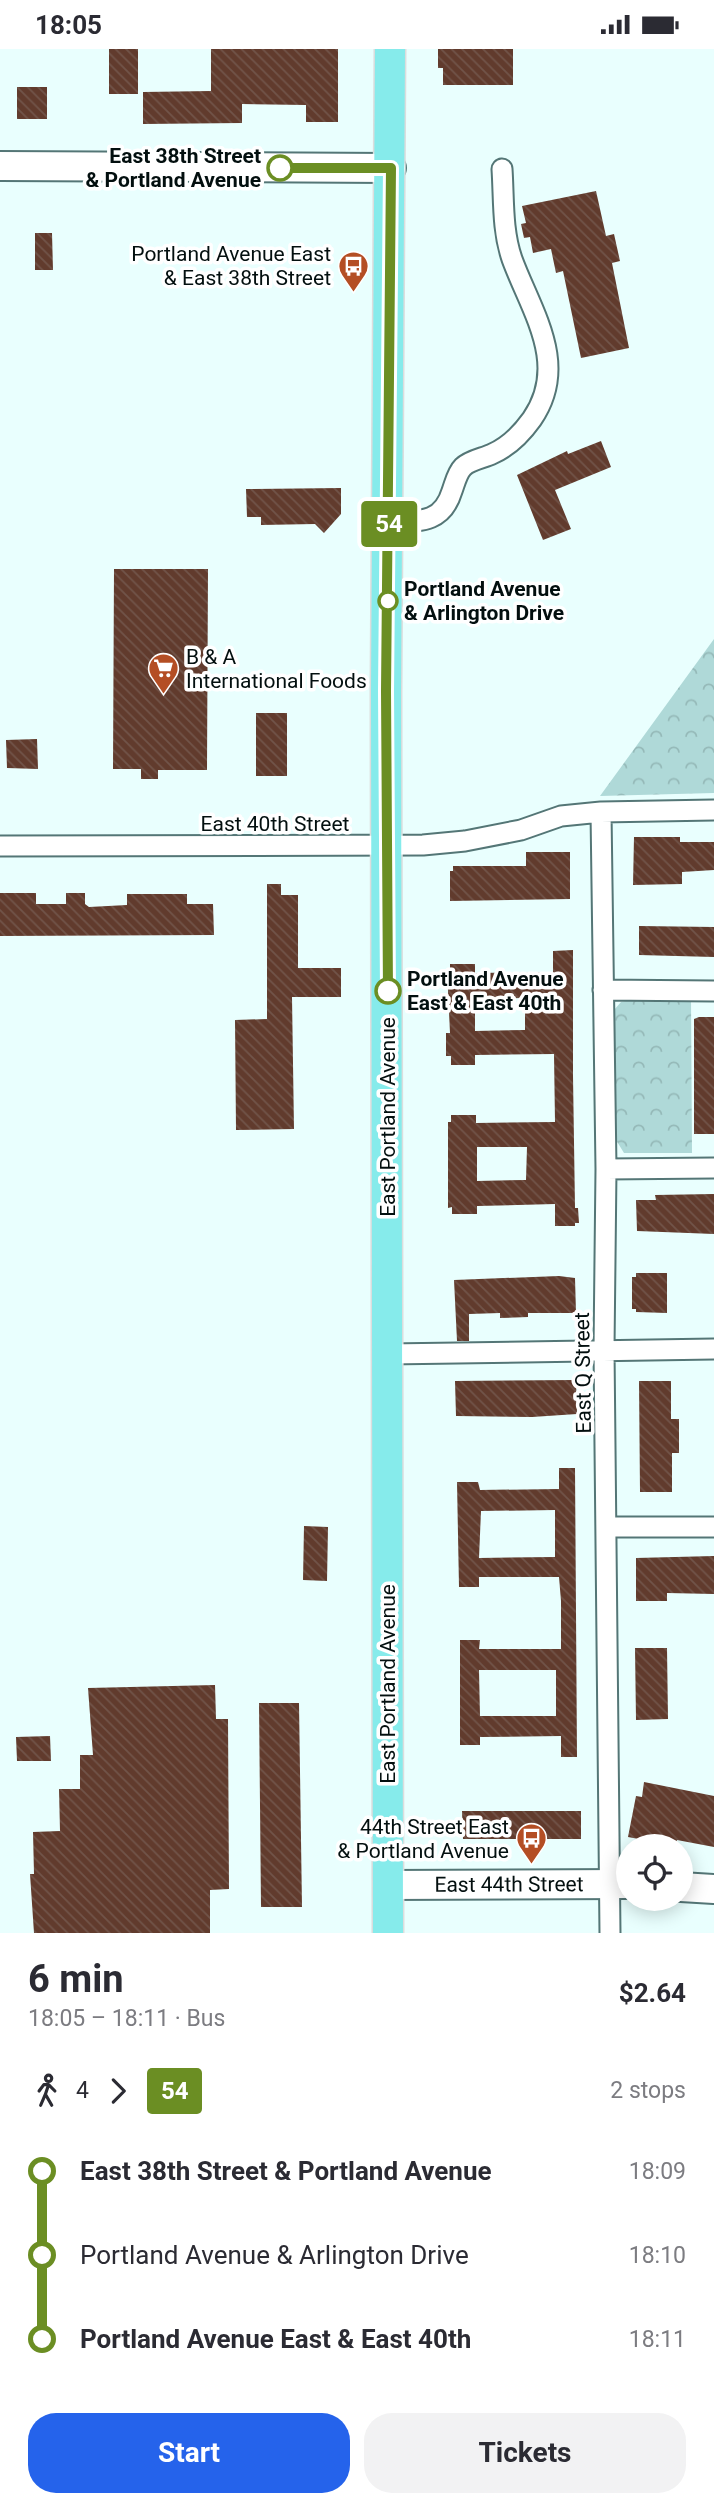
<!DOCTYPE html>
<meta charset="utf-8">
<style>
body{margin:0;font-family:Roboto,sans-serif;background:#f2f2f3;color:#2b2b33;height:100vh;display:flex;flex-direction:column;font-size:26px;white-space:nowrap}
*{box-sizing:border-box;margin:0}
p{font-size:23px;color:#7c7c81}
.icon{flex:none;width:38px;height:38px;fill:none;stroke:currentColor;stroke-width:2;stroke-linecap:round;stroke-linejoin:round}
.map{position:relative;height:1884px;overflow:hidden}
.details{display:flex;flex-direction:column;background:#fff;flex:1}
.details>*{flex:none}
.badge{padding:0 14px;border-radius:5px;font-size:24px;line-height:46px}
.controls{position:absolute;left:616px;top:1785px;display:grid;gap:14px}
.controls a{display:grid;place-items:center;width:77px;height:77px;border-radius:50%;background:#fff;box-shadow:0 4px 18px #0003;font-size:35px}
.map>.badge{position:absolute;translate:-50% -50%;box-shadow:0 0 0 4px #fff}
.legs{display:flex;align-items:center;gap:10px;height:77px;padding:0 28px;font-size:23px}
.legs p{margin-inline-start:auto}
.summary{display:flex;align-items:center;justify-content:space-between;height:119px;padding:0 28px}
h1{font-size:38px;font-weight:700;line-height:52px}
.button{display:flex;gap:14px;margin-top:auto;padding:14px 28px}
.button a{flex:1;height:80px;border-radius:28px;background:#2563eb;color:#fff;font-size:28px;font-weight:700;line-height:80px;text-align:center}
.button a+a{background:#f2f2f3;color:#2b2b33}
ul{padding:0 28px;list-style:none}
li{display:flex;align-items:center;gap:24px;height:84px;font-size:26px}
li i{display:grid;place-items:center;width:10px;height:100%;margin:0 9px;background:currentColor}
li i::after{content:'';width:18px;height:18px;margin:-9px;border:5px solid;border-radius:50%;background:#fff}
li p{margin-inline-start:auto}
li:first-child i{background:linear-gradient(#0000 50%,currentColor 0)}
li:last-child i{background:linear-gradient(currentColor 50%,#0000 0)}
.status{display:flex;justify-content:space-between;align-items:center;height:49px;padding:0 35px;background:#fff;direction:ltr}
.status svg{height:19px;fill:currentColor}
.map>svg:first-child{display:block}
</style>
<div class="status"><b>18:05</b><svg viewBox="0 0 49 12"><path d="M0 12V9h3v3zM5 12V6h3v6zM10 12V3h3v9zM15 12V0h3v12zM26 1h20v11H26zM47 4h2v5h-2z"/></svg></div>
<div class="map">
<svg width="714" height="1884" viewBox="0 0 714 1884">
<defs>
<pattern id="forest-crowns" width="20" height="18" patternUnits="userSpaceOnUse" patternTransform="scale(1.75)"><rect width="20" height="18" fill="#afd9d8"/><path d="M2 6a3 3 0 1 1 6 0M12 15a3 3 0 1 1 6 0" fill="none" stroke="#95b9b8"/></pattern>
<pattern id="building-back-hatch" width="6" height="6" patternUnits="userSpaceOnUse" patternTransform="scale(1.75)"><rect width="6" height="6" fill="#613b2d"/><path d="M-1 5l2 2M0 0l6 6M5-1l2 2" fill="none" stroke="#715449"/></pattern>
</defs>
<rect width="100%" height="100%" fill="#e9fffe"/>
<path fill="url(#forest-crowns)" d="M714,590v154l-114,3z
M691,948l1,156h-68l-8,-13 -2,-130 7,-8 10,-2z"/>
<path fill="url(#building-back-hatch)" fill-rule="evenodd" d="M109,0h29v45h-29z
M211,0h127v73h-32v-17l-64,-1v19l-99,1v-32l68,-1z
M438,0h75v36h-70v-17h-5z
M17,38h30v32h-30z
M596,142l10,45 8,-2 6,27 -8,2 17,85 -48,10 -18,-87 -7,2 -5,-24 -18,4 -3,-16 -6,1 -3,-14 5,-1 -4,-17z
M35,184h17l1,37h-18z
M601,392l10,26 -56,23 16,39 -28,11 -26,-65 50,-24 1,3z
M341,439v26l-17,19 -9,-9 -54,1v-8h-14l-1,-28z
M114,520h94l-1,201h-49v9h-17v-10h-28z
M256,664h31v63h-31z
M37,690l1,30 -31,-1 -1,-28z
M634,788h46v5h34v28l-32,2v12l-49,1z
M526,803h44v47l-120,2v-30h3v-5h73z
M267,835h14v11h17v73h43v29h-49l2,132 -58,1 -1,-110 32,-1z
M0,844h36v11h30v-11h19v11l4,3 38,-2v-11h60v10h26l1,31 -214,1z
M639,877l75,1v30l-75,-2z
M573,901v126l2,132h3l1,15h-4v3h-20v-22l-78,2v8h-25v-7l-4,1v-86h3v-7h25v8l79,-1 -1,-68 -79,1v10h-24v-9h-5v-23h4l-3,-63h3v-6h25v9l78,-1v-21zM525,949v32l-50,1v-32zM477,1098h50l-1,33 -49,1z
M699,968h15v117h-20v-115z
M714,1145v40l-77,-3 -1,-31h20l-1,-5z
M636,1224h31v40l-31,-1v-3h-4v-32h4z
M559,1227l16,2 1,35h-48v4l-28,1v-5l-31,1v27h-12l-3,-61z
M576,1331l1,34 -45,3 -76,-1 -1,-35z
M639,1332h32v38h8v34h-7v39h-32z
M559,1419h16l2,289h-16v-21l-81,1v8h-20v-105h20l-1,9h82v-48l-2,-24h-80v10h-20l-2,-105h21l2,8 79,-1zM555,1461v47l-76,1 2,-47zM479,1621h77v46h-76z
M304,1477l24,1 -1,54 -24,-1z
M714,1507v38l-47,-1v8h-31v-43z
M635,1599h32l1,71 -32,1z
M215,1636l1,34h12l1,170 -19,1v43h-176l-4,-59h4l-1,-42 27,-1 -1,-42h21v-34h13l-5,-67z
M259,1654h40l3,204h-41z
M50,1687l1,25h-34l-1,-24z
M644,1733l70,14v51l-37,-7 -1,6 -48,-9 8,-41 6,1z
M462,1762h119v28h-118z"/>
<g fill="none" stroke-linecap="round" stroke-linejoin="round">
<defs>
<path id="street" d="M389,473c30,-1 53,2 63,-31 3,-8 5,-18 11,-24 7,-7 21,-9 29,-13 16,-7 30,-21 40,-35 38,-55 -1,-108 -20,-160 -10,-29 -8,-60 -10,-90
M601,763l5,357 -2,180 6,584
M0,797l423,-1 42,-4 56,-11 40,-14 40,-4 113,-2
M603,941l111,1
M606,1120l108,-1
M388,1305l326,-5
M608,1478h106"/>
<g id="secondary">
<path d="M0,117l391,2"/>
<path id="s1" d="M388,1836l240,-1"/>
<path d="M681,1838l33,2"/>
</g>
<path id="primary" d="M388,1884l-2,-1242 4,-642"/>
</defs>
<use href="#street" stroke="#547676" stroke-width="23"/>
<use href="#secondary" stroke="#547676" stroke-width="32"/>
<use href="#primary" stroke="#dcdddd" stroke-width="33"/>
<use href="#street" stroke="#fff" stroke-width="19"/>
<use href="#secondary" stroke="#fff" stroke-width="28"/>
<use href="#primary" stroke="#86ebeb" stroke-width="30"/>
</g>
<g fill="none" stroke-linecap="round" stroke-linejoin="round">
<defs>
<path id="line-1" d="M280,119h111l-5,523 2,300"/>
</defs>
<use href="#line-1" stroke="#fff" stroke-width="16"/>
<use href="#line-1" stroke="#6b8e23" stroke-width="10"/>
</g>
<defs>
<symbol id="bus-pin" viewBox="-11 -11 22 30"><path d="M0 17L-7.5 6A9.5 9.5 0 1 1 7.5 6Z" fill="#b44e24" stroke="#fff"/><path d="M-5-6H5V4H4V6H2V4H-2V6H-4V4H-5ZM-3.5-4V0h7V-4ZM-3.5 1.2v1.5H-2V1.2ZM2 1.2v1.5H3.5V1.2Z" fill="#fff"/></symbol>
<symbol id="supermarket-pin" viewBox="-11 -11 22 30"><path d="M0 17L-7.5 6A9.5 9.5 0 1 1 7.5 6Z" fill="#b44e24" stroke="#fff"/><path d="M-6-5.5h2.5l.6 2H6L4.5 2H-2.5L-4.4-4H-6ZM-1.5 3.2a1.3 1.3 0 1 0 .1 0ZM3 3.2a1.3 1.3 0 1 0 .1 0Z" fill="#fff"/></symbol>
</defs>
<g fill-rule="evenodd">
<use href="#bus-pin" x="336" y="200" width="35" height="47"/>
<use href="#supermarket-pin" x="146" y="602" width="35" height="47"/>
<use href="#bus-pin" x="514" y="1772" width="35" height="47"/>
</g>
<g fill="#fff" stroke="#6b8e23" stroke-width="3.5">
<circle cx="280" cy="119" r="12"/>
<circle cx="388" cy="552" r="9"/>
<circle cx="388" cy="942" r="12"/>
</g>
<g text-anchor="middle" dominant-baseline="central" stroke-width="7" stroke-linejoin="round" paint-order="stroke">
<g font-size="21" font-weight="bold" fill="#030f0f" stroke="#fff" text-anchor="start">
<text x="261" y="107" text-anchor="end">East 38th Street<tspan x="261" dy="24">&amp; Portland Avenue</tspan></text>
<text x="404" y="540">Portland Avenue<tspan x="404" dy="24">&amp; Arlington Drive</tspan></text>
<text x="407" y="930">Portland Avenue<tspan x="407" dy="24">East &amp; East 40th</tspan></text>
</g>
<g font-size="21" fill="#030f0f" stroke="#fff" text-anchor="end">
<text x="331" y="205">Portland Avenue East<tspan x="331" dy="24">&amp; East 38th Street</tspan></text>
<text x="186" y="608" text-anchor="start">B &amp; A<tspan x="186" dy="24">International Foods</tspan></text>
<text x="509" y="1778">44th Street East<tspan x="509" dy="24">&amp; Portland Avenue</tspan></text>
</g>
<g font-size="21" fill="#030f0f" stroke="#fff">
<text x="275" y="775">East 40th Street</text>
<text transform="translate(388 1068) rotate(-90)">East Portland Avenue</text>
<text transform="translate(583 1324) rotate(-91)">East Q Street</text>
<text transform="translate(388 1635) rotate(-90)">East Portland Avenue</text>
<text stroke="none"><textPath href="#s1" startOffset="121">East 44th Street</textPath></text>
</g>
</g>
</svg>
<div class="controls">
<a><svg class="icon" aria-label="locate" viewBox="0 0 24 24"><circle cx="12" cy="12" r="6"/><path d="M12 2v4M12 18v4M2 12h4M18 12h4"/></svg></a>
</div>
<b class="badge" style="left:389px;top:475px;background:#6b8e23;color:#fff">54</b>
</div>
<section class="details">
<div class="summary"><div><h1>6 min</h1><p>18:05 – 18:11 · Bus</p></div><b>$2.64</b></div>
<div class="legs"><svg class="icon" aria-label="walk" viewBox="0 0 24 24"><circle cx="13" cy="4" r="2"/><path d="M13 8l-2 6 4 7M11 14l-3 7M7 12l3-4h3l4 4"/></svg>4<svg class="icon" aria-label="forward" viewBox="0 0 24 24"><path d="M9 5l7 7-7 7"/></svg><b class="badge" style="background:#6b8e23;color:#fff">54</b><p>2 stops</p></div>
<ul>
<li><i style="color:#6b8e23"></i><b>East 38th Street &amp; Portland Avenue</b><p>18:09</p></li>
<li><i style="color:#6b8e23"></i><span>Portland Avenue &amp; Arlington Drive</span><p>18:10</p></li>
<li><i style="color:#6b8e23"></i><b>Portland Avenue East &amp; East 40th</b><p>18:11</p></li>
</ul>
<div class="button"><a>Start</a><a>Tickets</a></div>
</section>
